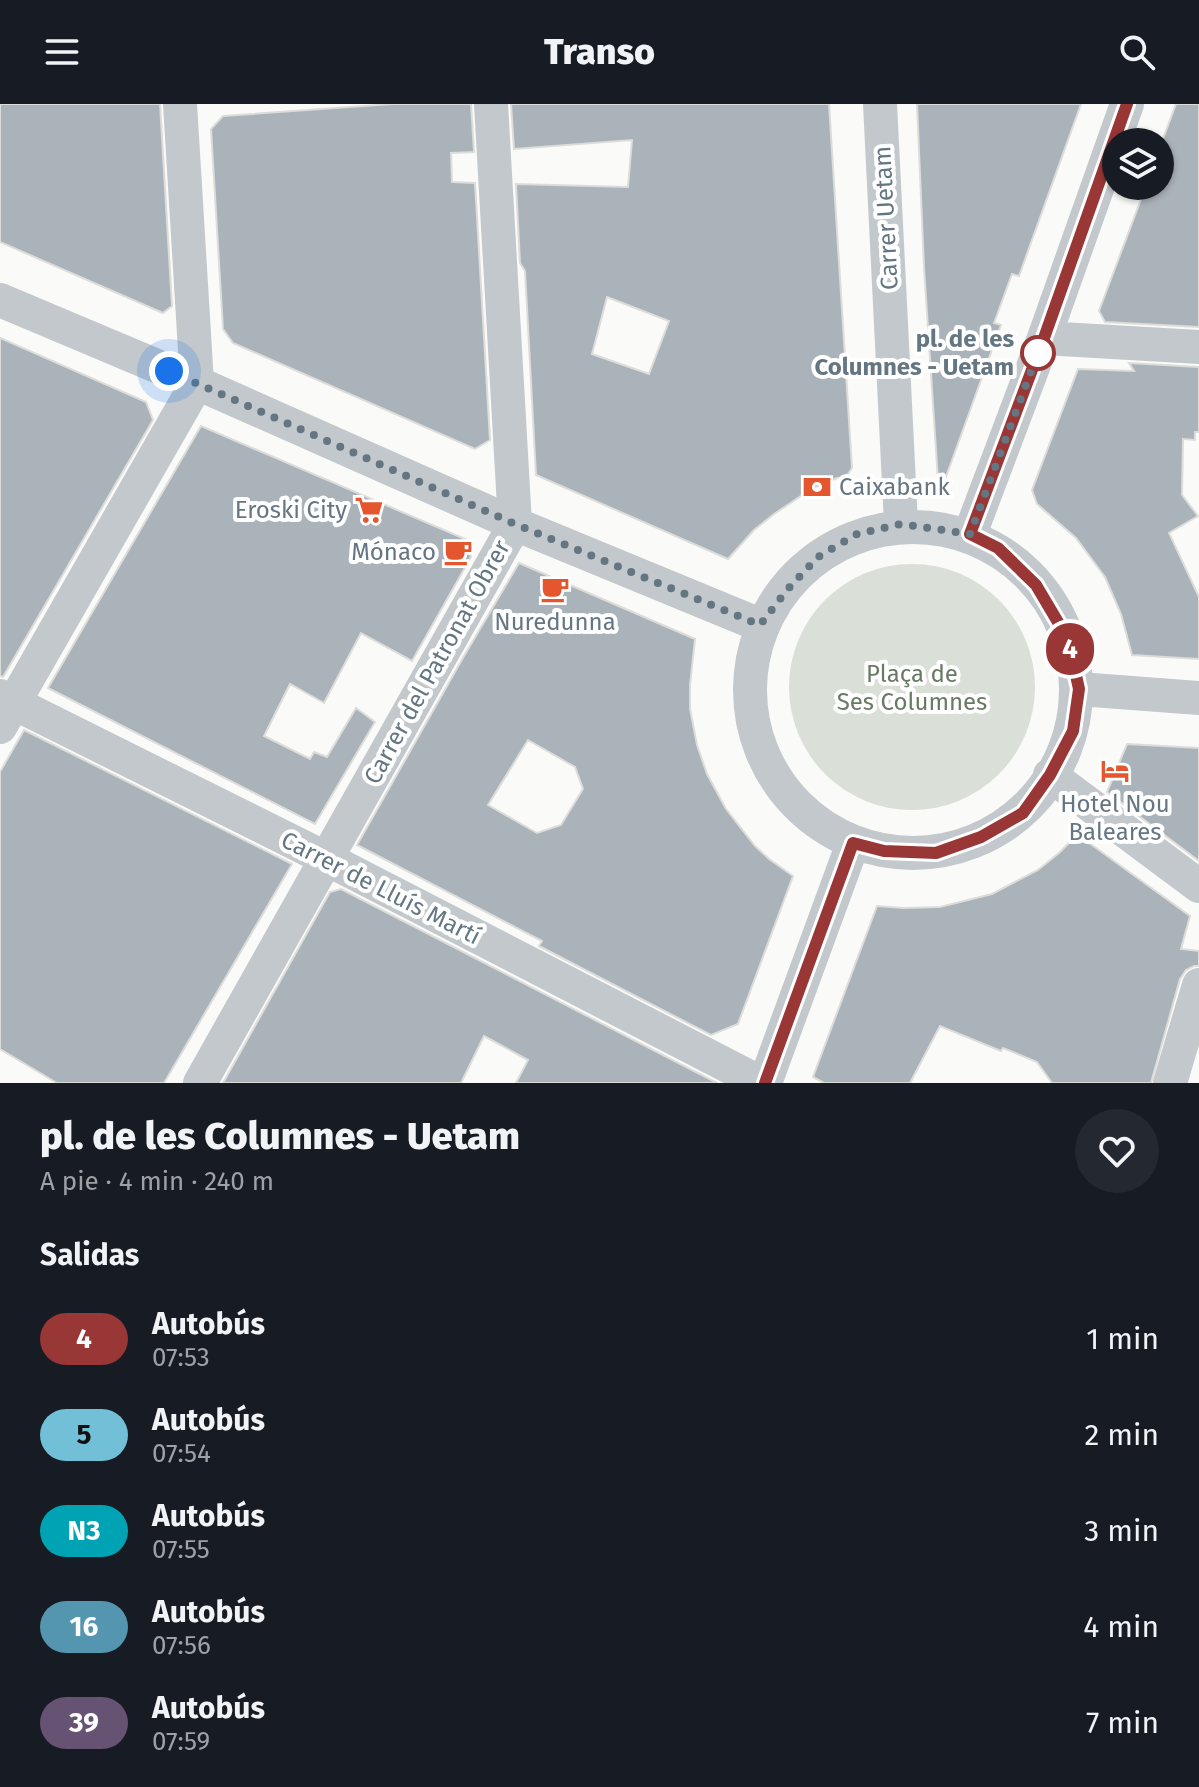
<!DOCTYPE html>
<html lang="es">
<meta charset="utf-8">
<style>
body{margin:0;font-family:"Fira Sans",sans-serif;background:#242831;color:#f1f3f6;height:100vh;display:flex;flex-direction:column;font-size:30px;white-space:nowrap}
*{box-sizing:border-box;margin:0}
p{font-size:26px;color:#9ea1a6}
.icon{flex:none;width:44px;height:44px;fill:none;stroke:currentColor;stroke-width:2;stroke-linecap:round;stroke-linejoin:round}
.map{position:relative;height:979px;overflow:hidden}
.side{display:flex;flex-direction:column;background:#171b24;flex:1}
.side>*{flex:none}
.badge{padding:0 16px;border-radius:26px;font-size:28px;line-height:52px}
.controls{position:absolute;left:1102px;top:24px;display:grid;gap:16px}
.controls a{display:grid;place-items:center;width:72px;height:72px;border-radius:50%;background:#171b24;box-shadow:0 2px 6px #0004;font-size:40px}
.you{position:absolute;width:40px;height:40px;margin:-20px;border:6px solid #fff;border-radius:50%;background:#1a73e8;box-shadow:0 0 0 12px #1a73e833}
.map>.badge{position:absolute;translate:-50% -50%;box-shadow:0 0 0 4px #fff}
h2{padding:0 40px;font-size:30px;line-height:72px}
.round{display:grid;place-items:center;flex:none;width:84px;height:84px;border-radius:42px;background:#242831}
.summary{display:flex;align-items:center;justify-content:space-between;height:136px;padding:0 40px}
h1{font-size:38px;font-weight:800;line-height:60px}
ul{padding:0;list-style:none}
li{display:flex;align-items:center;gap:24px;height:96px;padding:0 40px}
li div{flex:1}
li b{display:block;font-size:30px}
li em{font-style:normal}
li .badge{min-width:88px;font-weight:700;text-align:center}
header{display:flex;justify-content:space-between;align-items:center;height:104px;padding:0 40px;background:#171b24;font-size:36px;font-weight:800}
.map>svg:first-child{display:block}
</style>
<header><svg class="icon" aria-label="menu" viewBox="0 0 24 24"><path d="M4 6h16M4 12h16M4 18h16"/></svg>Transo<svg class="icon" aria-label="search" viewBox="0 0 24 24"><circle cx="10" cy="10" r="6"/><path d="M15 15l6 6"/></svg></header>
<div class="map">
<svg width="1199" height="979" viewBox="0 0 1199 979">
<rect width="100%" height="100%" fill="#fafaf8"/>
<path fill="#dadfd7" d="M789 583a123 123 0 1 1 246 0a123 123 0 1 1-246 0Z"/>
<path fill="#aab3b9" stroke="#dcdcda" stroke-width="2" fill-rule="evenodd" d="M0,0h160l12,202 -9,7 -163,-71z
M392,0h79l3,48 -23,1 1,29 23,1 15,257 -15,9 -242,-106 -10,-14 -12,-200 12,-13z
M511,0h318l23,364 -6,9 -9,1 -24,10 -39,26 -20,16 -26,29 -192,-84 -11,-204 -5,-8 -4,-79 112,3 4,-47 -118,9zM607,193l62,24 -20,53 -57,-20z
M917,0h164l-62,172 -7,-2 -18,49 7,2 -62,171 -15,-229z
M1176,0h23v223l-94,-5 -6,-11 47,-125h14v-39z
M0,234l146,64 7,18 -150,257 -3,-1z
M1129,259l70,4v65h-4v8l-12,-1 -1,56 16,21 -29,17 30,64v62l-67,-4 -11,-41 -16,-37 -29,-39 -39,-34 -5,-14 46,-121 56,2z
M201,322l264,113 6,18 -59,104 -51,-28 -37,70 -34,-19 -26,52 46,23 4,-7 13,5 29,-49 19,14 -60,102 -267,-136z
M519,459l176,76 -5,46v24l7,36 10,29 19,35 29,37 14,13 24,17 -55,148 -27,11 -172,-89 3,-5 -185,-96 107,-189zM528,636l47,27 8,22 -22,36 -24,8 -49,-28z
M24,626l268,134 -128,219h-107l-57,-34v-277z
M1127,640l72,4v113l-92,-69z
M1076,732l9,4 105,76 -9,33 18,2v15h-5l-8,4 -6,9 -29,104h-99l-15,-21 -34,-14 -2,3 -61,-25 -30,57h-86l-11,-6 64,-171 26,2 37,-1 52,-13 46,-24 21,-17z
M341,785l376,194h-201l12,-23 -44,-24 -23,47h-238l107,-191z"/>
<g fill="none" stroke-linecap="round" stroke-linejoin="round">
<path stroke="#c3c8cc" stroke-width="34" d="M880,0l21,420
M0,196l197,83 318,141 245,101
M1044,234l155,9
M750 586a163 163 0 1 1 326 0a163 163 0 1 1-326 0Z
M970,430l74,-196 83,-234
M1079,585l120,9
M0,592l327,163 434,224
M0,623l197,-344 -17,-279
M1050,671l149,111
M200,979l315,-559 -24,-420
M765,979l88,-240
M1170,979l29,-98"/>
</g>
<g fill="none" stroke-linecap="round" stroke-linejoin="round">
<defs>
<path id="line" d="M765,979l88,-240 31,8 52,2 45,-16 42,-24 27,-38 23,-44 6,-42 -11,-50 -32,-54 -38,-37 -28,-14 74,-196 83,-234"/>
</defs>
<use href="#line" stroke="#fff" stroke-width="18"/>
<use href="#line" stroke="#993636" stroke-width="12"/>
<path stroke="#657683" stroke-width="8" stroke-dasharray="0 14.4" d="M169,267l346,153 245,101 27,-35 31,-33 39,-23 44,-10 69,10 68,-181"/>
</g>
<defs>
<symbol id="bank-bare" viewBox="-9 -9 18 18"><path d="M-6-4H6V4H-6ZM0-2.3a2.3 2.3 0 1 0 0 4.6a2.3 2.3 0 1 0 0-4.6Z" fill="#e4572e" stroke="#fff" stroke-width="2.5" paint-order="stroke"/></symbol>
<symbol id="supermarket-bare" viewBox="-9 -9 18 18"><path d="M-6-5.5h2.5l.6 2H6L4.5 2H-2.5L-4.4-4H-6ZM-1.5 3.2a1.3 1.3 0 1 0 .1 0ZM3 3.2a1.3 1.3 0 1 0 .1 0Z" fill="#e4572e" stroke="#fff" stroke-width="2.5" paint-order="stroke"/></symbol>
<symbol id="cafe-bare" viewBox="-9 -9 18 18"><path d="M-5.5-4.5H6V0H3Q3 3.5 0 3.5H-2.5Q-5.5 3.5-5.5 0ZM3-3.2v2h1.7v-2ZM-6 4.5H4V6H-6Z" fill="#e4572e" stroke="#fff" stroke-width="2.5" paint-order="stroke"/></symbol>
<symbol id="hotel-bare" viewBox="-9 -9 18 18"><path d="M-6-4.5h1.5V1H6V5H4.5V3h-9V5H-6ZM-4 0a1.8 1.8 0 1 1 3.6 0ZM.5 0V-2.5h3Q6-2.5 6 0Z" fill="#e4572e" stroke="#fff" stroke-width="2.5" paint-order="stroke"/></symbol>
</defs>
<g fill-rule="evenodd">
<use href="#bank-bare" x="797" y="363" width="40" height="40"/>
<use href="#supermarket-bare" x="349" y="386" width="40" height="40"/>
<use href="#cafe-bare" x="438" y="428" width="40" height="40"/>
<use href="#cafe-bare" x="535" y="465" width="40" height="40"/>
<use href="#hotel-bare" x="1095" y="647" width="40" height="40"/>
</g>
<circle fill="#fff" stroke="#993636" stroke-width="4" cx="1038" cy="249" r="16"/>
<g text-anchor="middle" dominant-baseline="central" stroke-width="8" stroke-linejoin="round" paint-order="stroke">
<g font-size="24" fill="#657683" stroke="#fff">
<text transform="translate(886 114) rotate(-93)">Carrer Uetam</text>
<text transform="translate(437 558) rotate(-61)">Carrer del Patronat Obrer</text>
<text transform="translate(381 784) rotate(27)">Carrer de Lluís Martí</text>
</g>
<g font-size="24" font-weight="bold" fill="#657683" stroke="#fff" text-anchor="end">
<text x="1014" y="235">pl. de les<tspan x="1014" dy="28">Columnes - Uetam</tspan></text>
</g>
<g font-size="24" fill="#657683" stroke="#fff" text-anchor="end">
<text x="839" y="383" text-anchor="start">Caixabank</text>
<text x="347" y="406">Eroski City</text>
<text x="436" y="448">Mónaco</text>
<text x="555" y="518" text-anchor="middle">Nuredunna</text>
<text x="1115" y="700" text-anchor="middle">Hotel Nou<tspan x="1115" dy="28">Baleares</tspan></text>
</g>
<g font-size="24" fill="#687a64" stroke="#fff">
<text x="912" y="570">Plaça de<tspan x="912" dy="28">Ses Columnes</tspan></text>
</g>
</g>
</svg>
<div class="controls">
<a><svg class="icon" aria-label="layers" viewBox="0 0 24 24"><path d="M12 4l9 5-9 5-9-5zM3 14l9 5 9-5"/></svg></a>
</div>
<div class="you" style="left:169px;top:267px"></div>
<b class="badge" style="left:1070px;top:545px;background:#993636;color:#fff">4</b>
</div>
<section class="side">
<div class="summary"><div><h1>pl. de les Columnes - Uetam</h1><p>A pie · 4 min · 240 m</p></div><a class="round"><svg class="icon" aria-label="heart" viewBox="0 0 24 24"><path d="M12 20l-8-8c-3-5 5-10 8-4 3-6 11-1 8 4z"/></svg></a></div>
<h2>Salidas</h2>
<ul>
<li><span class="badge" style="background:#993636;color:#fff">4</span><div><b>Autobús</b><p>07:53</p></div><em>1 min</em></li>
<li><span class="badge" style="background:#72c0d8;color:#111">5</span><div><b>Autobús</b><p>07:54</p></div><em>2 min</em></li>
<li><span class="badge" style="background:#00a3b4;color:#fff">N3</span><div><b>Autobús</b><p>07:55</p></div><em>3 min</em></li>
<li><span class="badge" style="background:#5496af;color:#fff">16</span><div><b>Autobús</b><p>07:56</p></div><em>4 min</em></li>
<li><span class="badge" style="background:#665273;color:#fff">39</span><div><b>Autobús</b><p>07:59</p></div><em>7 min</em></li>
</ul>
</section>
